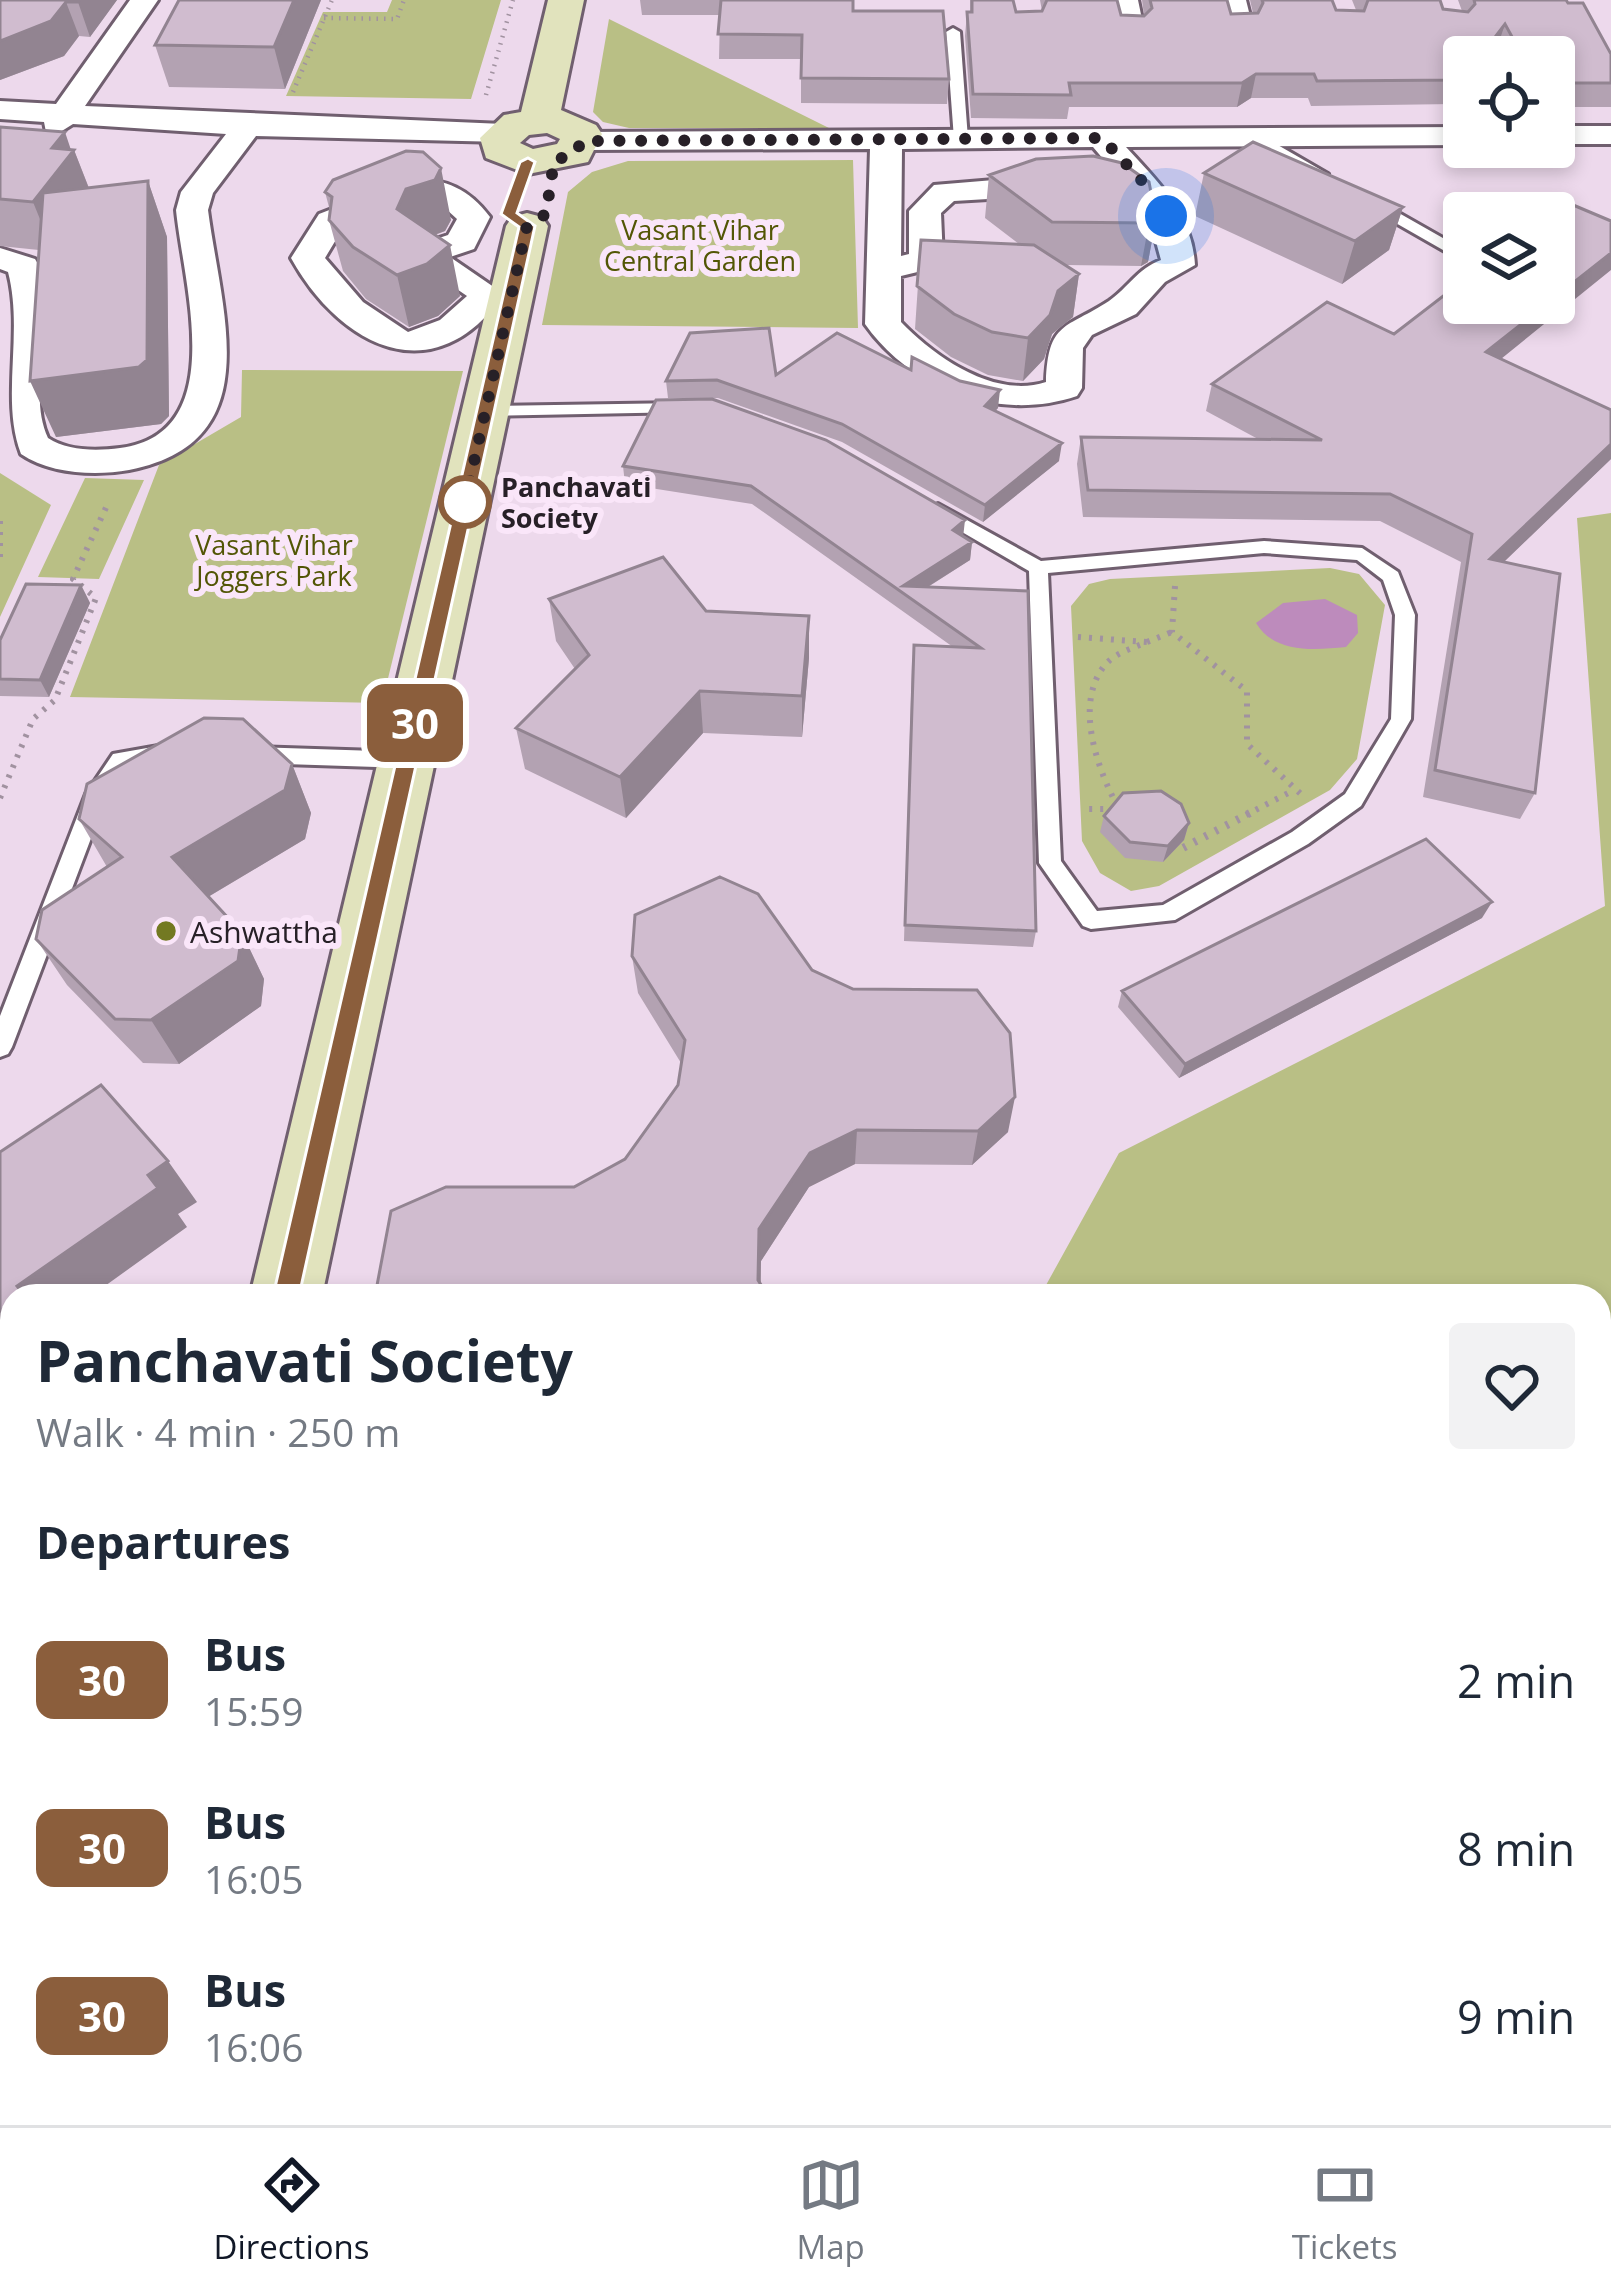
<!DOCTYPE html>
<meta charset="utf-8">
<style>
body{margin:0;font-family:"Open Sans",sans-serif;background:#f2f2f3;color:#1f2937;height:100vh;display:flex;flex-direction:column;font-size:45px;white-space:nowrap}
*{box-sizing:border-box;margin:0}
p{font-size:39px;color:#747a83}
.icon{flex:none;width:66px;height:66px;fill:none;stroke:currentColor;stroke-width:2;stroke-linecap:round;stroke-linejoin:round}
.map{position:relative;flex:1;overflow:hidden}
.side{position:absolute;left:0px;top:1284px;width:1611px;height:843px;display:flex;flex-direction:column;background:#fff;border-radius:36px 36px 0 0;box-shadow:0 6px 18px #0003}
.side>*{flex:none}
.badge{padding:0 24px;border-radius:18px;font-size:42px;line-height:78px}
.buttons{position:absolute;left:1443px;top:36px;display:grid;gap:24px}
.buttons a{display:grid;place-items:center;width:132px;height:132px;border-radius:12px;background:#fff;box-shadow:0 6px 18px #0003;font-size:60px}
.you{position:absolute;width:60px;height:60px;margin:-30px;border:9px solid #fff;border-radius:50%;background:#1a73e8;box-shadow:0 0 0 18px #1a73e833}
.map>.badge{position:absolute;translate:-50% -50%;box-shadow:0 0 0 6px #fff}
h2{padding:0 36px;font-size:45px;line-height:108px}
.round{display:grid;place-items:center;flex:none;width:126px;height:126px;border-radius:12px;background:#f2f2f3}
.headline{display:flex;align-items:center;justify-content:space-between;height:204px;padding:0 36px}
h1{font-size:57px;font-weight:700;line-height:90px}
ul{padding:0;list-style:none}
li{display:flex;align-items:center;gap:36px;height:168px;padding:0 36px}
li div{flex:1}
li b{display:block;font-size:45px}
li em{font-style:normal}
li .badge{min-width:132px;font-weight:700;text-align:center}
.menu{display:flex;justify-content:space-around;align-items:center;height:168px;border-top:3px solid #e0e1e3;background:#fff;font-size:33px;color:#747a83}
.menu a{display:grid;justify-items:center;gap:6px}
.menu .selected{color:#111827}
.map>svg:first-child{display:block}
</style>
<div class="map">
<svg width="1611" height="2125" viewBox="0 0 1611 2125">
<rect width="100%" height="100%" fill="#edd9ec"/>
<path fill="#b9bf85" d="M392,0h109l-30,99 -185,-3 37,-84h64z
M609,19l220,109h-200l-26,-6 -10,-10z
M853,160l5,168 -316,-3 26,-133 24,-20 36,-11z
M242,370l221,1 -81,332 -312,-6 89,-232 82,-48z
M0,473l51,32 -51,112z
M85,478l59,2 -45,99 -61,-2z
M1611,513v1612h-915l2,-10h901v-819h-559l79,-143 486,-247 -28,-388z
M1330,568l29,6 26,31 -28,154 -27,31 -171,96 -28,5 -31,-18 -18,-32 -11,-235 18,-22 21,-5z"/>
<path fill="#bd8bbc" d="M1325,599l32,16 1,18 -12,14c-32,3 -71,7 -90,-24l27,-20z"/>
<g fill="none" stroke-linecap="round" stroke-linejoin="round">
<defs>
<path id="lane" d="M953,28l7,4 8,107 -7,4 -7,-4 -8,-107z
M1249,134h10l69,40 -13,3 -66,-37z
M1366,200h10l88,50v12l-98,-56z
M681,403l6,1v8l-201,4 -9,-5 9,-5z
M938,504l103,57 223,-20 98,7 36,24 17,43 -4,104 -50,87 -53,38 -133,76 -84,9 -8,-3 -44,-63 -10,-292 -98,-57 -2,-4zM1264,553l93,7 26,20 12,35 -4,104 -46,75 -53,38 -129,73 -66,6 -36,-50 -13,-288z
M164,745l10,8 -3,5 -44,8 -20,30 -95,251 -4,7 -8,3v-41l86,-222 27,-40z
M253,747l154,5 10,8 -10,8 -154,-5 -10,-8z
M0,1580l12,2v30l-12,-2z"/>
<path id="street" d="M130,0h28l-73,106 418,18 16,9 -16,9 -247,-6 -43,57 -5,17c13,102 62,233 -79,260 -33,6 -79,4 -108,-16 -21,-55 3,-121 -13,-182l-8,-3v-21l35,11c34,53 -13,122 13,179 19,13 49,13 72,10 111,-14 63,-165 56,-238l5,-18 45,-58 -153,-10 -16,10 -11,-2 -2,-10 -44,-3v-18l56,3z
M1110,0h28l6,29 -4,6h-20z
M1218,0h28l7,28 -4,6h-20z
M1554,126h57v18h-57z
M1464,127v18l-338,2c33,36 66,67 69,118l-30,17 -29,32 -44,21 -9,13 -1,40 -5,8c-76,26 -165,-5 -212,-72l5,-175 -287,1 -16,-9 16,-9zM1093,147l55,65 13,48c-24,9 -32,27 -52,41 -43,28 -61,20 -63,81 -52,17 -111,-25 -145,-60v-46l37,-9 5,-7 -2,-47 13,-12 102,-6 16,-10 -16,-10 -122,10 -25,26v43l-8,2 1,-107z
M412,178c35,2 56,10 78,39l-16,32 -24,8 54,37c-69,100 -163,54 -213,-36l28,-44zM416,198l19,1 22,20 -9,16 -30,10 -5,14 54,37 -27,24 -32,12 -45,-30 -38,-44 18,-30z"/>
<path id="secondary" d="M548,0h36l-23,110 35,15 6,9 -14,28 -60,12 -42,-16 -6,-20 24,-23 17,-3zM547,133l13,6 -3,5 -24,5 -13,-6 9,-8z
M527,213l15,4 6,9 -226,1070h-72l256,-1070 6,-9z
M36,2115h186l-2,10h-186z"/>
</defs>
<use href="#lane" stroke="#705f6f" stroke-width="6"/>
<use href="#street" stroke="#705f6f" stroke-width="6"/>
<use href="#secondary" stroke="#705f6f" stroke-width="6"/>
<path stroke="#a192a0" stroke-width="4.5" stroke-dasharray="1.5 6" stroke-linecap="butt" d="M324,18l73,1 7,-19
M293,92l39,-92
M486,95l27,-95"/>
<path stroke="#a192a0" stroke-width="6" stroke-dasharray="3 8" stroke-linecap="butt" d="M0,521v40
M1175,586l-3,46 75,59v53l56,52
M1078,637l69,5c-14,6 -32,11 -42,23 -32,39 -7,106 14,144h-33
M1147,642l25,-10
M0,798l33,-79 22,-19 41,-102 -23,-19 36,-78
M1246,815l48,-25"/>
<path stroke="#a192a0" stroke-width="8" stroke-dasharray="3 9" stroke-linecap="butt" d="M1173,844l8,5 71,-37"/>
<use href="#lane" fill="#fff" fill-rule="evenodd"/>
<use href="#street" fill="#fff" fill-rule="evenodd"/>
<use href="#secondary" fill="#e1e3bd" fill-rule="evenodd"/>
</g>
<path fill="#b3a2b2" d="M0,0h117l-27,37 -11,-1 -15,20 -64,24z
M321,0l-36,89 -116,-2 -14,-42z
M640,0h213v11l96,68 -2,25 -146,-1v-44h-82l1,-44h-78z
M970,0h43l3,12 26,-1 -2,-11h77l4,15h23l-2,-15h85l4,14 22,-1 -3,-13h82l4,10h20l-4,-10h88l3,9 19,2 -4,-11h108l45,54v53h-57v-50h-52l-5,-9 -7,9h-26v35l-10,12 -143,2 -3,-8h-57l-14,9h-168l-2,12 -96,-1 -6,-82 2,-24h3z
M0,127l74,23 15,38 59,-7 19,56 2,179 -8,8 -105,13 -17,-187 -39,-4z
M1204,173l199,34 -14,43 -47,34 -147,-68z
M989,175l167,44 -8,43 -7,4 -75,-1 13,9 -6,43 -21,17 -8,25 -21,22 -35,-6 -37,-18 -36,-28 6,-89 98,4 -34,-26z
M325,192l126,28 -6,11 -10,4 25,61 -22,20 -29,11 -43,-28 -23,-28 -14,-51 1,-9z
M1394,334l107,25 110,51v49l-108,103 32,231 -15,26 -97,-22 38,-235 -81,-41 -297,-4 -6,-53 4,-27 177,2 -52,-28 6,-27z
M911,370l87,38 -3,3 64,50 -76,61 -141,-80 -124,-44h-50l-2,-17z
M656,400l308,137 8,5 -2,18 -42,27 100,4 8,340 -3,16 -129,-6 8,-279 41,-15 -201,-143 -127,-20 -2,-18z
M81,585l9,18 -41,94 -49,-1v-56z
M549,599l157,12 103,5v42l-7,79 -99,-4 -77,85 -101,-49 -9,-41 59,-59 -19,-28z
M292,764l19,49 -6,26 -97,58 34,36 22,46 -3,27 -82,58 -36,-1 -76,-78 -31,-46 71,-72 -28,-48z
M1104,816l85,7 -5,17 -21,22 -38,-4 -25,-26z
M1482,918l-303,160 -61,-71 4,-16z
M632,956l180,14 196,162 -36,33 -117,-1 -46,23 -48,74v23l-187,-97 51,-28 53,-74 3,-22 -43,-70z"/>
<path fill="#928491" d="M80,0h37l-27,37 -12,-35z
M294,0h27l-36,89 -11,-42z
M66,2l13,34 -15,20 -64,24v-39z
M1505,24l-8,24 -7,9h-10z
M1256,74l-5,24 -14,9 5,-24z
M1464,78v14l-10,12 8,-24z
M65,132l7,21 2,-3 19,49 -40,52 -20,-49 19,-54z
M441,168l10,52 -6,11 -28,10 -20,-32 9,-20z
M148,181l19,56 2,179 -8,8 -105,13 -26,-56z
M1403,207l-14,43 -47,34 13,-43z
M1156,219l-8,43 -7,4 8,-43z
M450,245l10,51 -22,20 -29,11 -12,-52z
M1611,253v17l-136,110 11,-28 62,-49h6v-5z
M1079,274l-6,43 -21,17 -8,25 -21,22 5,-43 30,-47z
M1000,390l-2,18 -15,16 2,-18z
M1062,443l-3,18 -76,61 2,-17z
M1611,444v15l-133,128 12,-28z
M965,520l-2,18 -10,-8z
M972,542l-2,18 -60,38 -7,-12z
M81,585l9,18 -41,94 -9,-17z
M809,616v42l-7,79v-41z
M700,691l3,42 -77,85 -6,-41z
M292,764l19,49 -6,26 -109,65 -24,-47z
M1189,823l-5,17 -21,22 5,-16z
M1492,902l-10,16 -303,160 6,-14z
M242,933l22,46 -3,27 -82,58 -28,-44z
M1015,1097l-7,35 -36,33 6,-34z
M857,1130l-2,34 -46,23 -48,74 -1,35 -2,-16 1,-51 51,-76z
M168,1161l29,41 -19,12 9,13 -96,69h-66l-8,-10 131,-111z
M12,1493v41l-5,-3 -7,5v-34z"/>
<path fill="#d0bccf" stroke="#928491" stroke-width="3" d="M0,0h80l-2,2h-12l-15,19 -51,20z
M179,0h115l-20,47 -119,-2z
M721,0h132v11h90l6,68 -148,-1 1,-43 -84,-1z
M972,0h41l3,12 26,-1 5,-11h70l4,15 23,1 8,-8 -2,-8h77l4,14 27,-1 5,-10 -1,-3h70l4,10 28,1 4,-11h72l3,9 25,3 7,-8 -1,-4h92l2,3h15l28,51v29h-57v-26h-31l-18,-33 -25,33h-16v21l-2,2 -145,1 -3,-7h-58l-14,9h-173l2,12 -98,-1 -6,-82h5z
M0,127l65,5 -13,16 22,2 -41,52 -33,-3z
M1253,142l150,65 -48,34 -151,-68z
M406,151l17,1 18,16 -6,12 -29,9 -9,20 53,36 -23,19 -30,11 -44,-28 -24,-27 3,-23 -7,-5 8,-12z
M1093,156l29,7 27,19 7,37 -7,4 -97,-1 -63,-47 47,-16z
M148,181l-1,179 -8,7 -109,14 13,-188z
M1566,202l45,19v32l-57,45v-85h-2z
M921,240l113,5 45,29 -21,17 -8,24 -22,23 -36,-6 -38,-18 -37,-28z
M1464,280v23h84l-62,49 125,58v34l-121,115 70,15 -25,219 -100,-23 37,-236 -82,-40 -302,-4 -7,-53 241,3 -110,-56 115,-82 67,32z
M769,328l7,47 61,-42 74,37 1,-13 48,24 40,9 -15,16 77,37 -77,62 -143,-81 -125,-44 -51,1 24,-48z
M712,399l114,41 139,80 -12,10 19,12 -69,44 125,5 8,340 -131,-6 9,-280 67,3 -230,-162 -128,-20 33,-66z
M663,557l43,54 103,5 -7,80 -102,-5 -80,86 -104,-49 73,-73 -40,-56z
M26,584l55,1 -41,95 -40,-1v-39z
M204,718l39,1 49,45 -7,26 -113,67 70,76 -4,28 -87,59 -36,-1 -79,-80 6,-29 80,-53 -43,-38 8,-35z
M1161,791l20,13 8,19 -21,23 -38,-4 -26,-26 19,-23z
M1426,839l66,63 -307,162 -63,-73z
M720,877l38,17 54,76 41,19 124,1 33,43 5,64 -37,34 -121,-1 -47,23 -51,76 -1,51 10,16h-393l16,-85 55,-24h128l51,-28 53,-74 7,-45 -53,-84 3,-41z
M101,1085l67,76 -20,14 10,13 -141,98 8,10h-13v197l-12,9v-350z
M578,2115h26l-1,5z"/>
<path fill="#8b5e3c" stroke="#fff" stroke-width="3" d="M528,158l7,4 -18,51 18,13 -236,1070 -13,12 -13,-12 246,-1069 -18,-13 19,-52z"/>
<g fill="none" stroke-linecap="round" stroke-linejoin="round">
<path stroke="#272027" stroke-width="12" stroke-dasharray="0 21.6" d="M465,502l62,-276 19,-12 8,-53 20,-8 9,-12 519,-3 53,57 11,21"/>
</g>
<circle fill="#fff" stroke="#8b5e3c" stroke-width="6" cx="465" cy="502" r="24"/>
<circle fill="#737922" stroke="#fae6f9" stroke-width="4.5" cx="166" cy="931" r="12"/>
<g text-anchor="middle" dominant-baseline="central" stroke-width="12" stroke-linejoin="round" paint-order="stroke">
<g font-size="27" fill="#525605" stroke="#fae6f9">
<text x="700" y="229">Vasant Vihar<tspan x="700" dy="31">Central Garden</tspan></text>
<text x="274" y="544">Vasant Vihar<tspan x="274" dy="31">Joggers Park</tspan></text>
</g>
<g font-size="27" font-weight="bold" fill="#272027" stroke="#fae6f9" text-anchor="start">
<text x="501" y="486">Panchavati<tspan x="501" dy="31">Society</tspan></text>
</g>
<g font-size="30" fill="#272027" stroke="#fae6f9" text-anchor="start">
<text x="190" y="931">Ashwattha</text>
</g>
</g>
</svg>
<div class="buttons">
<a><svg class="icon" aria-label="locate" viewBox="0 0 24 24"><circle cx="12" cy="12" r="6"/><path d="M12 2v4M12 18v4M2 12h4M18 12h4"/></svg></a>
<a><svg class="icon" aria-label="layers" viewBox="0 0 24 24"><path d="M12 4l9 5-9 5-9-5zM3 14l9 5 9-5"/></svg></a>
</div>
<div class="you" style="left:1166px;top:216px"></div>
<b class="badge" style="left:415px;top:723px;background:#8b5e3c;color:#fff">30</b>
<section class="side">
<div class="headline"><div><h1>Panchavati Society</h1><p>Walk · 4 min · 250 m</p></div><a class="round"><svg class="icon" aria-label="heart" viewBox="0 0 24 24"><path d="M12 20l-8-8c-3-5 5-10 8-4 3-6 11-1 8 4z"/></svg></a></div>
<h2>Departures</h2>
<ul>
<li><span class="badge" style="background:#8b5e3c;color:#fff">30</span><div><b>Bus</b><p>15:59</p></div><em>2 min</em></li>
<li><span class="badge" style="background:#8b5e3c;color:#fff">30</span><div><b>Bus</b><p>16:05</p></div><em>8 min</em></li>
<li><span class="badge" style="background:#8b5e3c;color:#fff">30</span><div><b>Bus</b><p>16:06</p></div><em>9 min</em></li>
</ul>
</section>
</div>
<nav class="menu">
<a class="selected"><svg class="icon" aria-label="directions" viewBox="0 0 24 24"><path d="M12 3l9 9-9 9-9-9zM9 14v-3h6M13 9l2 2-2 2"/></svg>Directions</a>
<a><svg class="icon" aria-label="map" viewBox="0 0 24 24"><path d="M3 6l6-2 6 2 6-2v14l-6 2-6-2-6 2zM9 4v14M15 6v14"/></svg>Map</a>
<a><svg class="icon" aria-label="tickets" viewBox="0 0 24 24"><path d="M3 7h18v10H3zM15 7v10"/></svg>Tickets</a>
</nav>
